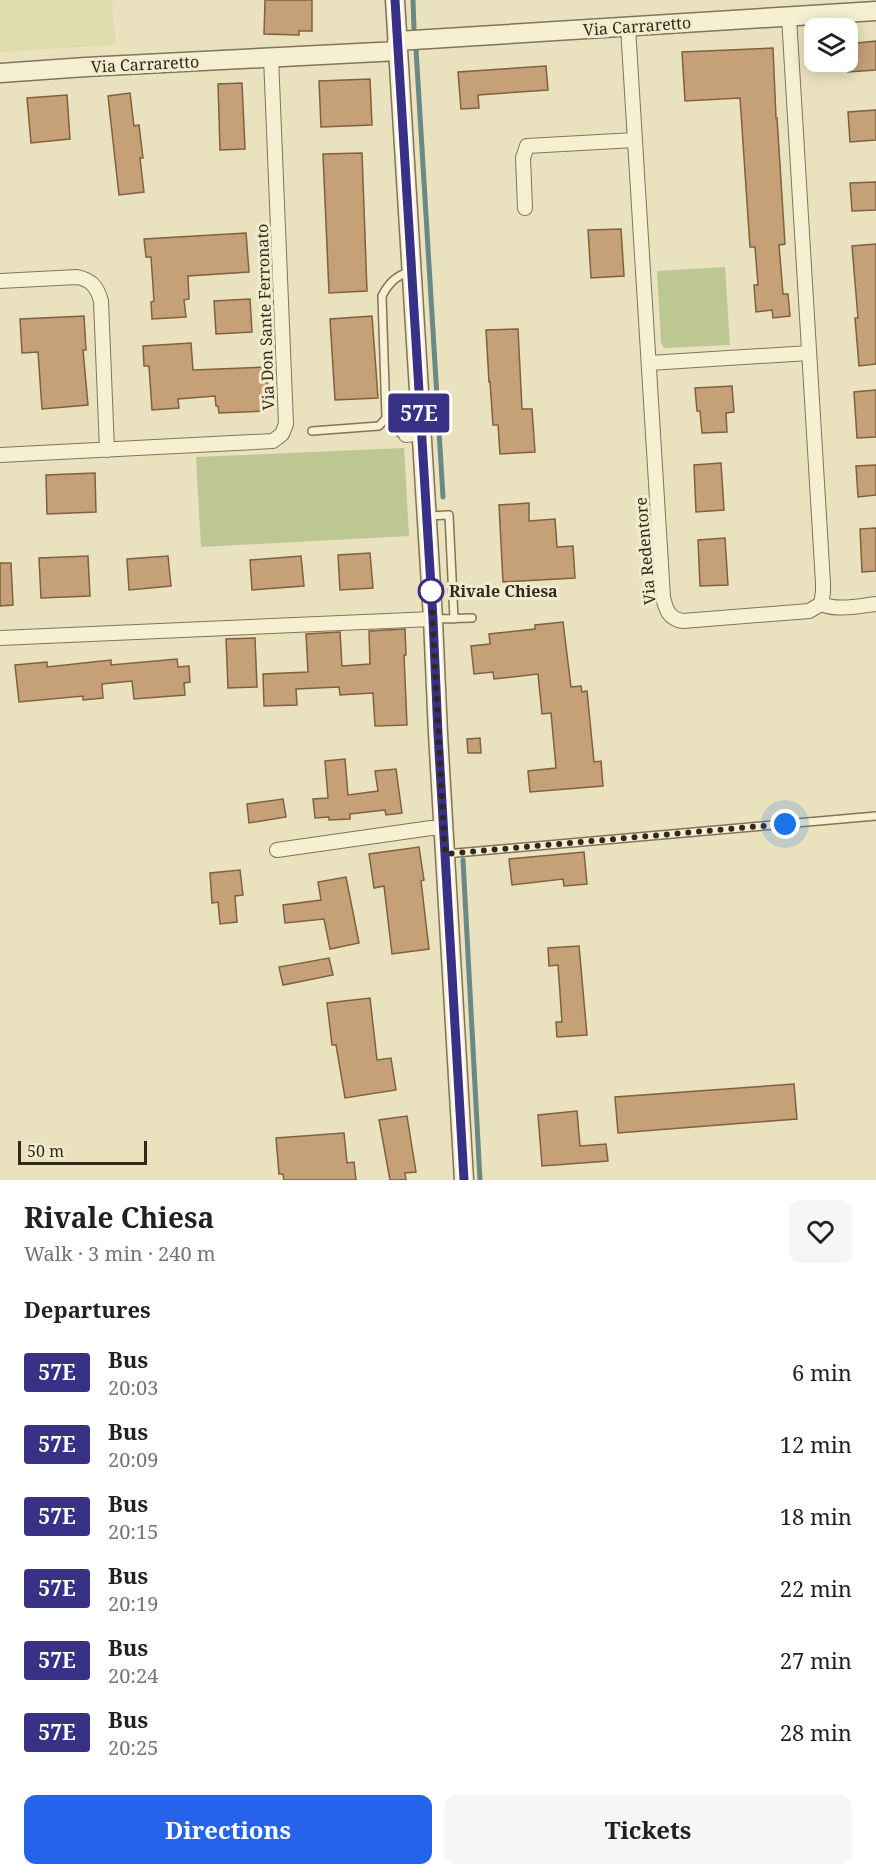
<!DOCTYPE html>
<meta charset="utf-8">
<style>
body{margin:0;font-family:"Noto Serif",serif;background:#f6f6f6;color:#202124;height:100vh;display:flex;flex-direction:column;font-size:22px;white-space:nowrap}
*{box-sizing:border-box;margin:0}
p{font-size:20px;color:#757577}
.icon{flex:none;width:33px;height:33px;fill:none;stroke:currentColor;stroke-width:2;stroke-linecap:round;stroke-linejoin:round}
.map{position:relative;height:1180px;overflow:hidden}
.panel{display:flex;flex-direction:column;background:#fff;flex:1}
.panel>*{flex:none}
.badge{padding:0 12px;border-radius:4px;font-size:21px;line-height:39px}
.tools{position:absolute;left:804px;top:18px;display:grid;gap:12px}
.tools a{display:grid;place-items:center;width:54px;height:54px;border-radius:12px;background:#fff;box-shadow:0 3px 15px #0003;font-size:30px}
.scale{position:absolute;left:18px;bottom:15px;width:129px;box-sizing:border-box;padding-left:6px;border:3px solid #32291c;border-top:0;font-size:16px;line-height:21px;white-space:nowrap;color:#32291c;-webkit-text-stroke:4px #f2ecce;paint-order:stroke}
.you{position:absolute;width:30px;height:30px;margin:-15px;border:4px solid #fff;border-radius:50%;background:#1a73e8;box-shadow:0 0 0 9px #1a73e833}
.map>.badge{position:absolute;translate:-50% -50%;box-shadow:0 0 0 3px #fff}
h2{padding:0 24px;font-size:22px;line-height:54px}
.round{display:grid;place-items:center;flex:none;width:63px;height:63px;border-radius:12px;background:#f6f6f6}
.overview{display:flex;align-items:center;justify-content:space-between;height:102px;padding:0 24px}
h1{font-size:28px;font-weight:700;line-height:45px}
.button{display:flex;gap:12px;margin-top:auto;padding:12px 24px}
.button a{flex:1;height:69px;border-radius:12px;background:#2563eb;color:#fff;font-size:24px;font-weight:700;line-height:69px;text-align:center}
.button a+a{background:#f6f6f6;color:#202124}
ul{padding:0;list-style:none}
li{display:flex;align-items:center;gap:18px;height:72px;padding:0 24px}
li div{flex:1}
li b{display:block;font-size:22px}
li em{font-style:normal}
li .badge{min-width:66px;font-weight:700;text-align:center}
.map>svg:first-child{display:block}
</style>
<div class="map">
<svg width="876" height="1180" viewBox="0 0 876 1180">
<rect width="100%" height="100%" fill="#eae2bf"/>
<path fill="#dfdcad" d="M0,0h112l4,45 -116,7z"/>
<path fill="#bcc794" d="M725,267l5,78 -66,3 -3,-6 -4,-71z
M404,448l5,88 -208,11 -5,-90z"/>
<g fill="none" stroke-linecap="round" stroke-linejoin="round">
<path stroke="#6a8985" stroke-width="5" d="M413,0l1,29
M416,49l27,448
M463,860l17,320"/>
</g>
<path fill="#c6a077" stroke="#7f6040" stroke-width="1.5" d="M265,0h47v31h-13v4l-35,-1z
M876,41v29l-28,2v-28z
M773,48l3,70h1l8,126 -6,1 4,49h5l2,22 -17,2 -1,-8 -16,2 -2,-27h4l-3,-38h-5l-10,-149 -55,3 -3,-49z
M546,66l2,24 -70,5 1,13 -18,1 -3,-37z
M370,79l2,46 -51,2 -2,-46z
M242,83l3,66 -25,1 -2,-66z
M130,93l4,33 5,-1 4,33h-3l4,34 -25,3 -11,-99z
M67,95l3,44 -39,4 -4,-45z
M876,110v30l-26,2 -2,-30z
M362,153l5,138 -38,2 -6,-139z
M876,182v28l-24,1 -2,-28z
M621,229l3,47 -33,2 -3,-48z
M246,233l3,39 -61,4 1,23 -5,1 2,17 -34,2 -1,-17 3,-1 -3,-44h-5l-2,-18z
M876,244v120l-17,2 -4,-48h3l-6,-72z
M250,299l2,33 -36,2 -2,-33z
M84,316l2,34h-3l5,55 -46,4 -4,-57 -16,1 -2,-34z
M372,316l6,82 -43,2 -5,-81z
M518,329l4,80h10l3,43 -35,2 -2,-29h-5l-3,-43h-1l-3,-52z
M191,343l2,27 74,-3 1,36h-3v8l-46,2 -1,-7h-2l-1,-10 -37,3 1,9 -27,2 -3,-44h-5l-1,-20z
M732,386l2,26 -8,1 1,19 -25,1 -2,-22h-3l-2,-23z
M876,390v47l-19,1 -3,-46z
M721,463l3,47 -28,2 -2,-47z
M876,465v30l-18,2 -2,-31z
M95,473l1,39 -49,2 -1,-39z
M529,503v18l26,-2 2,28 16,-1 2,32 -72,4 -4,-77z
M876,528v43l-14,1 -2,-43z
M725,538l3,47 -28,1 -2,-46z
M370,553l3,35 -33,2 -2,-35z
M88,556l2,40 -49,2 -2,-40z
M168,556l3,30 -42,4 -2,-31z
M301,556l3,30 -52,4 -2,-30z
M0,563h11l2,42 -13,1z
M563,622l8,65 10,-1 1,6 5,-1 7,71 7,-1 2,25 -73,6 -2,-21 28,-3 -5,-55 -9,1 -4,-40 -44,5 -1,-7 -19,2 -3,-28 19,-2 -1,-10 46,-5v-4z
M405,629l1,26h-2l3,70 -32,1 -2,-33 -33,2 -1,-8 -43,2 1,16 -33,1 -1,-32 45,-2 -2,-38 34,-2 2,34 28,-2 -1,-33z
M255,638l2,49 -29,1 -2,-49z
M177,659l1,8 11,-1 1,16 -6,1 1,12 -51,4 -2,-18 -30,3 1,14 -20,2v-4l-64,6 -4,-37 32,-3v5l64,-7v5z
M480,738l1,15h-13l-1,-14z
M345,759l3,36 30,-4 -3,-20 21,-2 6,44 -16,2 -1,-5 -35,4v5l-21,1v-3l-14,1 -2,-19 15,-1 -3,-37z
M283,799l3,18 -37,6 -2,-19z
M419,847l5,33 -3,1 8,68 -37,5 -8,-68 -10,2 -5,-34z
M584,852l3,32 -23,2 -1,-7 -51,6 -3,-26z
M240,870l3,25 -8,1 2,26 -17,2 -2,-22 -6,1 -2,-30z
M346,877l13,66 -29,6 -6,-30 -39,4 -2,-18 38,-5 -3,-18z
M579,946l8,89 -30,2 -1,-15h6l-4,-57 -9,1 -1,-18z
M329,958l4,17 -50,10 -4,-18z
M370,998l7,62 14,-2 5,32 -51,8 -9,-53h-4l-5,-42z
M794,1084l3,35 -179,14 -3,-36z
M577,1111l3,35 26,-2 2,17 -66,5 -4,-51z
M407,1116l9,56 -11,1 1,7h-16l-11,-60z
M344,1133l3,30 7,-1 2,18h-72l-1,-6h-4l-3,-36z"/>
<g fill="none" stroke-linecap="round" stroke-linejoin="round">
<defs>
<path id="service" d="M312,431l67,-5 7,-8
M406,435l-6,-2 -14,-15 -4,-122c6,-12 15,-22 29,-24
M426,516l23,-1 5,104
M433,619l39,-1
M445,854l431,-38"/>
<path id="minor" d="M789,17l34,566v9l-2,12
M628,27l35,570c3,13 6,22 20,24l126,-10 12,-7c17,7 37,2 55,0
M525,208l-2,-50 4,-12 108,-6
M0,281l77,-4c15,3 20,10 24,24l6,149
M649,363l160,-10
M406,435l15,-2
M0,455l273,-14 9,-7 4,-10 -15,-367
M0,638l433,-19
M277,850l154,-22h13"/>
<path id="tertiary" d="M395,0l38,619 5,115 26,446
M397,41l479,-30
M0,73l86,-6 312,-16"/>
</defs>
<use href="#service" stroke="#827359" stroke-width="10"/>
<use href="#minor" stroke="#827359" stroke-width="16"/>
<use href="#tertiary" stroke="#827359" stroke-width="21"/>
<use href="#service" stroke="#f6efd1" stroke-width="7"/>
<use href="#minor" stroke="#f6efd1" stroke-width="14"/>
<use href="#tertiary" stroke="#f6efd1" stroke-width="18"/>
</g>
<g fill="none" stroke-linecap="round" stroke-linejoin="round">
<defs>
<path id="line" d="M395,0l38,619 5,115 26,446"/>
</defs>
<use href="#line" stroke="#fff" stroke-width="14"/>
<use href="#line" stroke="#393185" stroke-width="9"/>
<path stroke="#32291c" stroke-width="6" stroke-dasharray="0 10.8" d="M431,591l14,263 340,-30"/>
</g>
<circle fill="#fff" stroke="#393185" stroke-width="3" cx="431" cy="591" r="12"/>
<g text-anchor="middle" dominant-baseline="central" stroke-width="6" stroke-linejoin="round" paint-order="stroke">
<g font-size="16" fill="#32291c" stroke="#f2ecce">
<text transform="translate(637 26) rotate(-4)">Via Carraretto</text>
<text transform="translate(145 64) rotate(-3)">Via Carraretto</text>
<text transform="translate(265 317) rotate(-92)">Via Don Sante Ferronato</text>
<text transform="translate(645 551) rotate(-95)">Via Redentore</text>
</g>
<g font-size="16" font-weight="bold" fill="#32291c" stroke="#f2ecce" text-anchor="start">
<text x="449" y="591">Rivale Chiesa</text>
</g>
</g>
</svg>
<div class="tools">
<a><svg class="icon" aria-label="layers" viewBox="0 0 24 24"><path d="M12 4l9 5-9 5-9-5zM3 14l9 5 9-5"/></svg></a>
</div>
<div class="scale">50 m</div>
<div class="you" style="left:785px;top:824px"></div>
<b class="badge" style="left:419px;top:413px;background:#393185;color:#fff">57E</b>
</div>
<section class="panel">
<div class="overview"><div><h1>Rivale Chiesa</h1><p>Walk · 3 min · 240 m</p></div><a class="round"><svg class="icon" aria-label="heart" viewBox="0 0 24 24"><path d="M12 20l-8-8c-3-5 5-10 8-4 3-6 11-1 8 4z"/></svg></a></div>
<h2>Departures</h2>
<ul>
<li><span class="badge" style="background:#393185;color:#fff">57E</span><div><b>Bus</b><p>20:03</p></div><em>6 min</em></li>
<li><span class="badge" style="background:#393185;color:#fff">57E</span><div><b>Bus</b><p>20:09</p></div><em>12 min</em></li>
<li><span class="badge" style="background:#393185;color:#fff">57E</span><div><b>Bus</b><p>20:15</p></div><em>18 min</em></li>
<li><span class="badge" style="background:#393185;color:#fff">57E</span><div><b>Bus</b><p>20:19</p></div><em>22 min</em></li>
<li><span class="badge" style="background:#393185;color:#fff">57E</span><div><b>Bus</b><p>20:24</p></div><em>27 min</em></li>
<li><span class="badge" style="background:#393185;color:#fff">57E</span><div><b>Bus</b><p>20:25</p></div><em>28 min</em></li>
</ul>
<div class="button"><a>Directions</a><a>Tickets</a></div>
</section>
